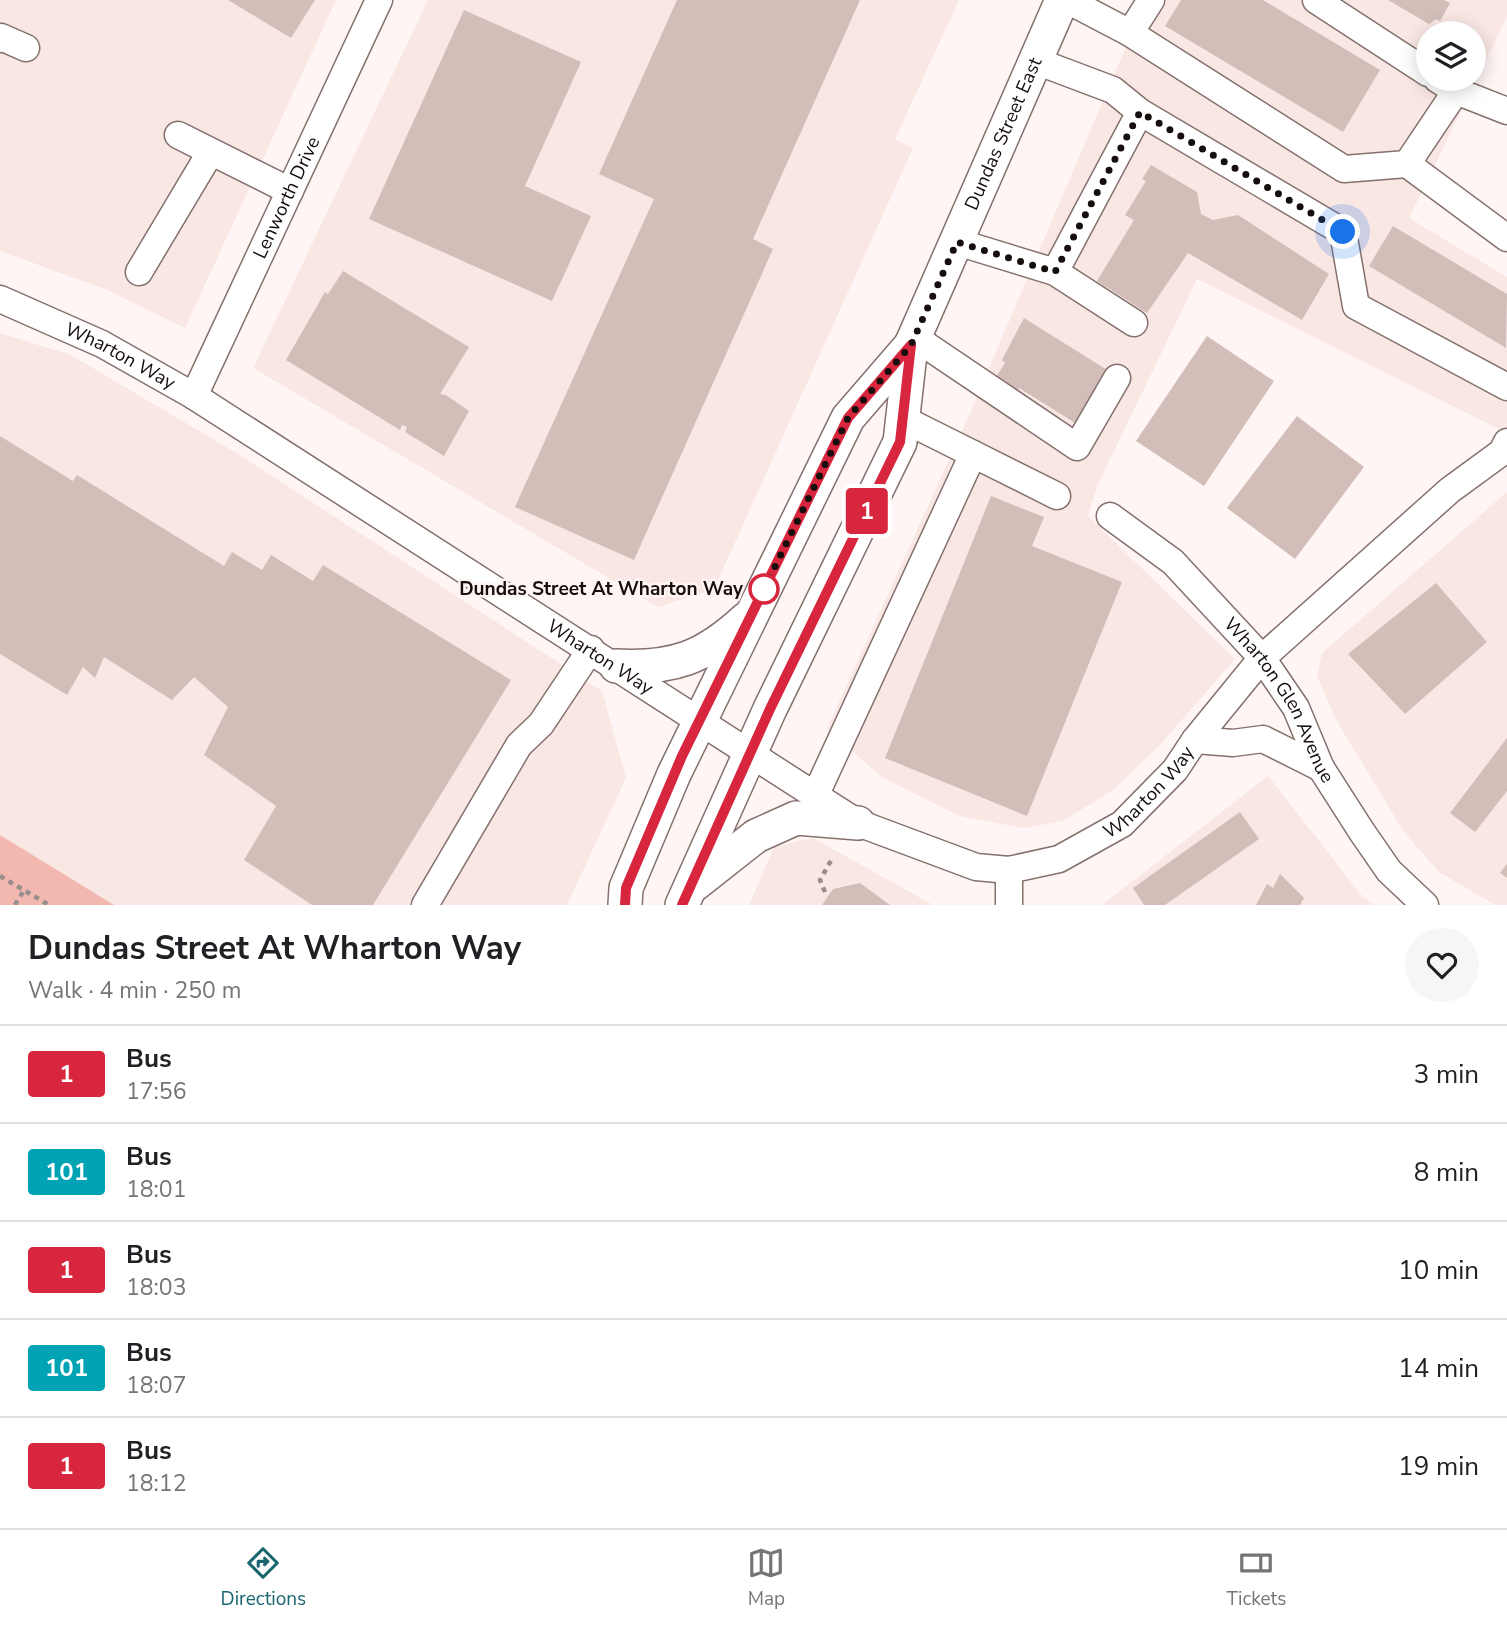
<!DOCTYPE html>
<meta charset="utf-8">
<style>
body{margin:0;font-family:"Nunito Sans",sans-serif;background:#f6f6f6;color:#202124;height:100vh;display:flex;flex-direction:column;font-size:26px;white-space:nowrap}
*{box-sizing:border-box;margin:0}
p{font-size:23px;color:#757577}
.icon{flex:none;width:38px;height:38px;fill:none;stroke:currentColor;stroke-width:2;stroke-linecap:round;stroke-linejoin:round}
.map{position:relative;height:905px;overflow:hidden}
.side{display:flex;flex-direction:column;background:#fff;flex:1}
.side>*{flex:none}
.badge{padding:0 14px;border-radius:5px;font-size:24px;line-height:46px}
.controls{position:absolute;left:1416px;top:21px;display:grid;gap:14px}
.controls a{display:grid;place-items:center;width:70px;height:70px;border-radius:50%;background:#fff;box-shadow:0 4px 18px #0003;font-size:35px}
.you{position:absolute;width:35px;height:35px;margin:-18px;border:5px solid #fff;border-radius:50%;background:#1a73e8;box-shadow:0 0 0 10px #1a73e833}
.map>.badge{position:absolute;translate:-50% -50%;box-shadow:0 0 0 4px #fff}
.round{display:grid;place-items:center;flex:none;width:74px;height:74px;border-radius:37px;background:#f6f6f6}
.overview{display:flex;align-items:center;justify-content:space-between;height:119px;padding:0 28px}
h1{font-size:33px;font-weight:700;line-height:52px}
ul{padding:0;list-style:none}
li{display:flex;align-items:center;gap:21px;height:98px;padding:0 28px;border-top:2px solid #e0e0e0}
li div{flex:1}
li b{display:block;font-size:26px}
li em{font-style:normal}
li .badge{min-width:77px;font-weight:700;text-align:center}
.menu{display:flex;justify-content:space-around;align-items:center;height:98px;border-top:2px solid #e0e0e0;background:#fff;font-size:19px;color:#757577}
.menu a{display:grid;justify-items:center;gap:4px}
.menu .current{color:#1a666f}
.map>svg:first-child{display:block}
</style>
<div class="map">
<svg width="1507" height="905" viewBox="0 0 1507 905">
<rect width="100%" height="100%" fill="#fff5f4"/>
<path fill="#f9e7e4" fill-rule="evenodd" d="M0,0h336l-151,328 -80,-39 -105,-38z
M428,0h531l-64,139 18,9 -199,441 -56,18 -405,-239z
M1146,0h361v17l-98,201 98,59v156l-310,-154 -100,207 -9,30 147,143 -76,87 -46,44 -50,31 -39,7 -65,-12 -76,-38 -56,-49 143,-316zM1428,33h46v46h-46z
M0,333l71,22 172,102 359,234 24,87 -59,127h-453l-114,-70z
M1507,492v413h-12l-56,-33 -35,-40 -68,-112 -19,-44 5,-23z
M1268,776l94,120 13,9h-273z
M813,838l120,67h-184l25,-58z"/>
<path fill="#f2b7af" d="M0,835l114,70h-114z"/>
<path fill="#d3bdb9" d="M228,0h87l-24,38z
M677,0h183l-107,239 20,10 -139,311 -119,-53 139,-308 -55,-25z
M1181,0h82l117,70 -37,62 -178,-106z
M1388,0h56l6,3 -10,18 -4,-2 -7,5z
M464,10l117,52 -56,124 66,30 -39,85 -183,-82z
M1151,165l46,27 4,22 12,6 25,-5 91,59 -27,46 -114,-67 -41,60 -50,-32 37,-61 -9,-5 21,-34 -4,-2z
M1393,226l114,68 -1,54 -137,-82z
M343,271l126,76 -29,47 6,1 23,16 -25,45 -39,-24 2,-5 -5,-2 -2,5 -114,-70 39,-68 3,2z
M1024,318l88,55 -32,53 -61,-38 -5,7 -21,-13 12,-19 -3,-3z
M1207,336l67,45 -70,105 -68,-45z
M1297,416l67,51 -69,92 -68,-51z
M0,436l73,45 4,-6 147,91 8,-14 30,18 9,-15 42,26 10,-16 188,115 -138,225h-61l-68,-45 32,-54 -72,-51 24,-48 -34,-30 -22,23 -68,-43 -9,21 -12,-11 -16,28 -67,-41z
M991,496l53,21 -12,29 90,36 -95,234 -142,-58z
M1436,583l51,59 -82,72 -57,-60z
M1507,738v53l-32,41 -25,-19z
M1240,812l19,27 -94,66h-21l-11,-17z
M1507,864v14l-7,-5z
M1280,874l24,24 -4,7h-44l11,-21 6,4z
M860,883l30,22h-68l11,-16z"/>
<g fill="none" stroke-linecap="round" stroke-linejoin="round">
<defs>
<g id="minor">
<path d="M1067,0l63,33 214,136 63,-5 49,-73 -19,-12"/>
<path d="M1316,0l112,73"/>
<path d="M1130,33l21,-33"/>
<path d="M0,39l1,-2 25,11"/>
<path d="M1036,61l77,29 27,22 203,120 13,74 151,81"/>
<path d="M1456,91l51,20"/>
<path d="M178,135l112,56"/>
<path d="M1407,164l100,74"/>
<path d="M957,242l98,30 85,-160"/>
<path d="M139,272l71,-119"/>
<path d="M1055,272l79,51"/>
<path id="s1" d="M0,299l102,45 92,52 664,427 118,44 33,3 50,-11 63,-35 53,-54 20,-30 67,-82 188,-168 52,-38 5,-10"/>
<path d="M914,337l163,110 40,-69"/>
<path id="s2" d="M194,396l185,-396"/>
<path d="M973,454l84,42"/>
<path id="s3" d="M1110,516l63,46 89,96 34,50 25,60 41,64 27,39 36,34"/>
<path d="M1195,740l38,3 30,-4 58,29"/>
<path d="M816,794l157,-340 -70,-35"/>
<path d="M1009,870v35"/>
<path d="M425,905l94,-160 22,-21 50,-75"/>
</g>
<g id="major">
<path d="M616,666c57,3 88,-8 130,-47"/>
<path d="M695,884l61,-48 40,-18 62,5"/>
<path d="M625,905l1,-17 48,-114 174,-356 63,-73"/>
<path id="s4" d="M682,905l88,-196 130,-267 11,-97 151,-345"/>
</g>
</defs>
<use href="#minor" stroke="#84706d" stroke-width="29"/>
<use href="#major" stroke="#84706d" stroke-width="36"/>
<path stroke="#978e8d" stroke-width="4.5" stroke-dasharray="5 5" stroke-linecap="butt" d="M0,876l49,29
M825,892l-5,-12 13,-23
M15,905l9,-15"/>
<use href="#minor" stroke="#fff" stroke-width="26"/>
<use href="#major" stroke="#fff" stroke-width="33"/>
</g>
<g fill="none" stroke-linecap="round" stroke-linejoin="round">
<defs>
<path id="line" d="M625,905l1,-17 56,-132 166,-338 63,-73 -11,97 -130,267 -88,196"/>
</defs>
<use href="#line" stroke="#fff" stroke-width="16"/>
<use href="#line" stroke="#d7263d" stroke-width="10"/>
<path stroke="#160e0d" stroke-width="7" stroke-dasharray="0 12.6" d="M764,589l84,-171 63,-73 46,-103 98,30 85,-160 203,120"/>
</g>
<circle fill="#fff" stroke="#d7263d" stroke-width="3.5" cx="764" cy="589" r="14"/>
<g text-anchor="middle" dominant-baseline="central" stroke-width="5" stroke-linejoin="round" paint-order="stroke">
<g font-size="19" fill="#160e0d" stroke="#fff5f4">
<text stroke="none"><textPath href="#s4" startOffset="840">Dundas Street East</textPath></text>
<text stroke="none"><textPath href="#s2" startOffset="219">Lenworth Drive</textPath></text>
<text stroke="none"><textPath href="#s1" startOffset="133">Wharton Way</textPath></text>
<text stroke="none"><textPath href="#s1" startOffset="700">Wharton Way</textPath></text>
<text stroke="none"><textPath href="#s3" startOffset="254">Wharton Glen Avenue</textPath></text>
<text stroke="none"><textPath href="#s1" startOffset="1330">Wharton Way</textPath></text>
</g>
<g font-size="19" font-weight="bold" fill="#160e0d" stroke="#fff5f4" text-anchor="end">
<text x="743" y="589">Dundas Street At Wharton Way</text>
</g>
</g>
</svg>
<div class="controls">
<a><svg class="icon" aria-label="layers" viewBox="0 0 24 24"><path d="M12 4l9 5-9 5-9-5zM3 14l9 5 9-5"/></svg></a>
</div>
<div class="you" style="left:1343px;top:232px"></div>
<b class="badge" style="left:867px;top:511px;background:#d7263d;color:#fff">1</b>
</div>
<section class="side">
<div class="overview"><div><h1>Dundas Street At Wharton Way</h1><p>Walk · 4 min · 250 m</p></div><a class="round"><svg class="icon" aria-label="heart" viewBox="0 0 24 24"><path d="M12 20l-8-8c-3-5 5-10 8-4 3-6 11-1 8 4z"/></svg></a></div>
<ul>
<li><span class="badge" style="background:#d7263d;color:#fff">1</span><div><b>Bus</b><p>17:56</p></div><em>3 min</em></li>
<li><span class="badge" style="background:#00a3b4;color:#fff">101</span><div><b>Bus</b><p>18:01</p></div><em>8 min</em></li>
<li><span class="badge" style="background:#d7263d;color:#fff">1</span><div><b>Bus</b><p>18:03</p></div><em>10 min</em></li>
<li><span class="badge" style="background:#00a3b4;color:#fff">101</span><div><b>Bus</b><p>18:07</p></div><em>14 min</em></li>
<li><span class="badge" style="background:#d7263d;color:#fff">1</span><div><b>Bus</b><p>18:12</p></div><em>19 min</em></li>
</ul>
</section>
<nav class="menu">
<a class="current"><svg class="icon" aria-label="directions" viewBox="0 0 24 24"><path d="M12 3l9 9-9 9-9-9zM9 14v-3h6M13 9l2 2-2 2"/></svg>Directions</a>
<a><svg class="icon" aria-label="map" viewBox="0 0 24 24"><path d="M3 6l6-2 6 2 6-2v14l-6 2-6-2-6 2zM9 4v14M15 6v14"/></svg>Map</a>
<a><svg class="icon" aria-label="tickets" viewBox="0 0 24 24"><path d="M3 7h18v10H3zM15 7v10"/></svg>Tickets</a>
</nav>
